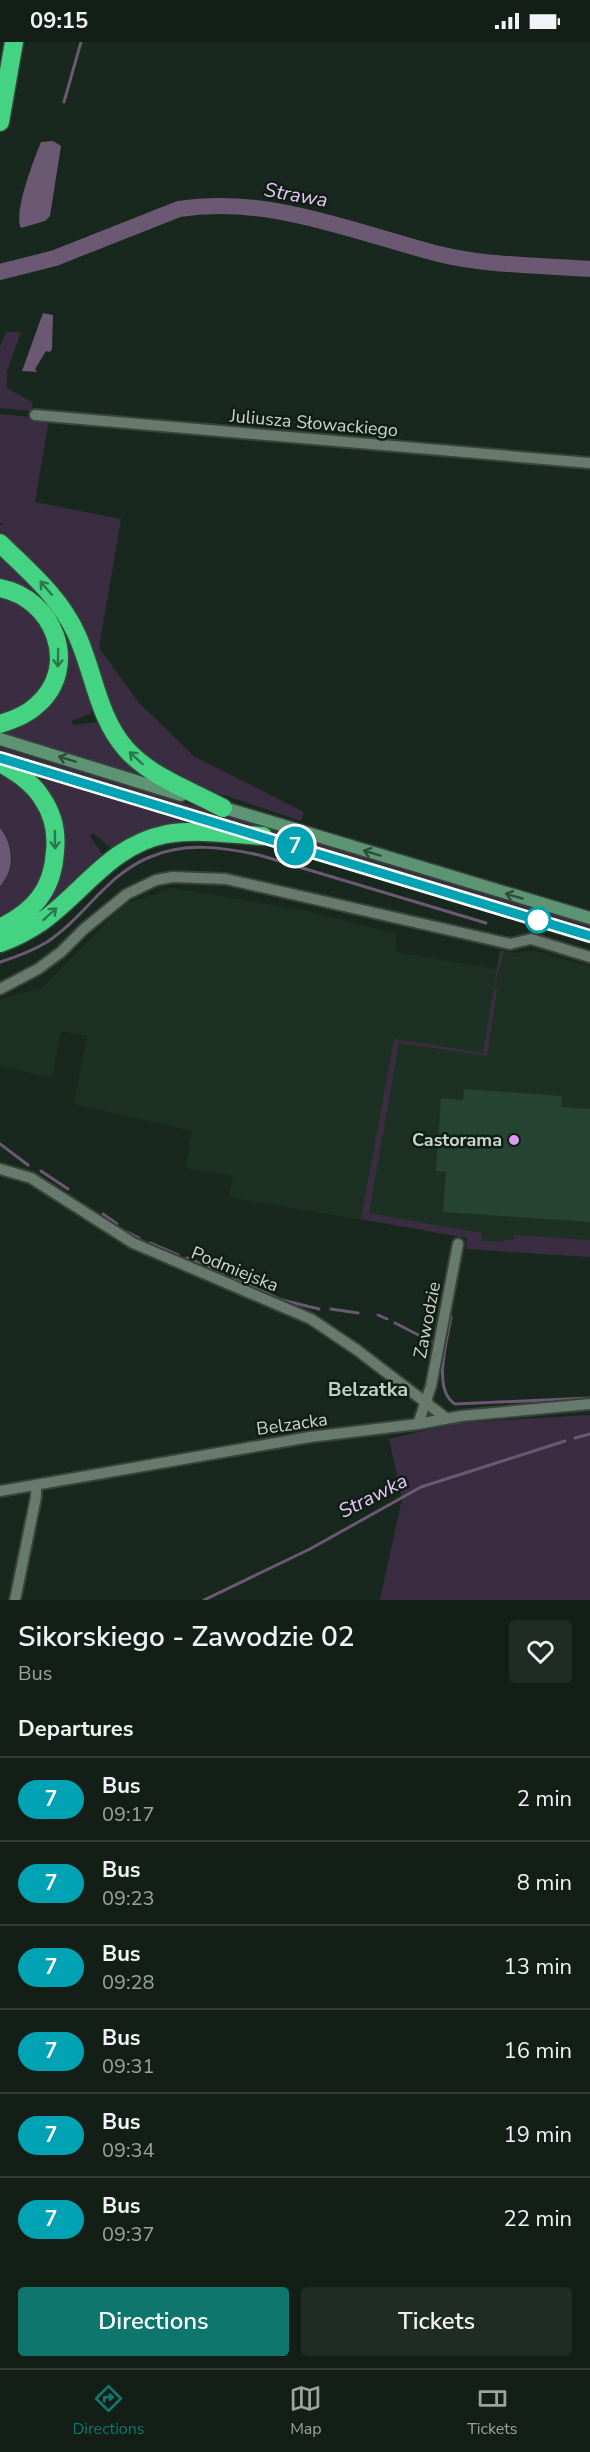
<!DOCTYPE html>
<meta charset="utf-8">
<style>
body{margin:0;font-family:"Nunito Sans",sans-serif;background:#202b23;color:#f1f3f6;height:100vh;display:flex;flex-direction:column;font-size:22px;white-space:nowrap}
*{box-sizing:border-box;margin:0}
p{font-size:20px;color:#9da2a1}
.icon{flex:none;width:33px;height:33px;fill:none;stroke:currentColor;stroke-width:2;stroke-linecap:round;stroke-linejoin:round}
.map{position:relative;height:1558px;overflow:hidden}
.drawer{display:flex;flex-direction:column;background:#131e16;flex:1}
.drawer>*{flex:none}
.badge{padding:0 12px;border-radius:20px;font-size:21px;line-height:39px}
.map>.badge{position:absolute;translate:-50% -50%;box-shadow:0 0 0 3px #fff}
h2{padding:0 18px;font-size:22px;line-height:54px}
.round{display:grid;place-items:center;flex:none;width:63px;height:63px;border-radius:6px;background:#202b23}
.overview{display:flex;align-items:center;justify-content:space-between;height:102px;padding:0 18px}
h1{font-size:28px;font-weight:600;line-height:45px}
.action{display:flex;gap:12px;margin-top:auto;padding:12px 18px}
.action a{flex:1;height:69px;border-radius:6px;background:#0f766e;color:#fff;font-size:24px;font-weight:600;line-height:69px;text-align:center}
.action a+a{background:#202b23;color:#f1f3f6}
ul{padding:0;list-style:none}
li{display:flex;align-items:center;gap:18px;height:84px;padding:0 18px;border-top:2px solid #323c35}
li div{flex:1}
li b{display:block;font-size:22px}
li em{font-style:normal}
li .badge{min-width:66px;font-weight:700;text-align:center}
.status{display:flex;justify-content:space-between;align-items:center;height:42px;padding:0 30px;background:#131e16;direction:ltr}
.status svg{height:16px;fill:currentColor}
.dock{display:flex;justify-content:space-around;align-items:center;height:84px;border-top:2px solid #323c35;background:#131e16;font-size:16px;color:#9da2a1}
.dock a{display:grid;justify-items:center;gap:3px}
.dock .active{color:#0f766e}
.map>svg:first-child{display:block}
</style>
<div class="status"><b>09:15</b><svg viewBox="0 0 49 12"><path d="M0 12V9h3v3zM5 12V6h3v6zM10 12V3h3v9zM15 12V0h3v12zM26 1h20v11H26zM47 4h2v5h-2z"/></svg></div>
<div class="map">
<svg width="590" height="1558" viewBox="0 0 590 1558">
<rect width="100%" height="100%" fill="#19281e"/>
<path fill="#1c3123" d="M172,846l135,23 90,23 -2,18 101,17 4,-18 18,2 14,-3 58,17v290l-124,-8 1,-11 -238,-41 4,-21 -47,-8 6,-37 -118,-27 13,-68 -26,-5 -9,47 -52,-12v-66l43,-13 81,-83z"/>
<path fill="#3b2d41" d="M6,290h15l-14,39v17l25,14 1,9 -33,-3v-61z
M0,372l49,5 -14,83 86,17 -22,129 40,55 56,54 109,55 -3,9 -116,-39 -38,-22 -35,-40 -27,-72 -85,-111v-11l5,-4 -5,1z
M0,512l29,25 34,44 30,84 -3,7 -19,7 2,4 26,-3 59,60 -158,-48v-4l31,-11 32,-78 -63,-60z
M0,553l39,21 13,34 -4,30 -19,25 -29,12z
M0,705l590,178v4l-590,-178z
M20,728l195,58 -103,21 -19,-16 -3,3 14,21 -66,61 -24,8 49,-80z
M0,729l32,24 15,29 2,31 -15,41 -34,24v-34l4,-5 8,-23 -2,-12 -10,-18z
M500,909h4l-1,3 -9,35 3,1 -10,66 -88,-13 -30,170 113,20v8l22,1v-2h10v-5l76,5v17l-124,-8 1,-11 -106,-19 33,-180 89,14z
M590,1373v185h-210l22,-101 -13,-60 69,-16z"/>
<path fill="#6b5872" d="M53,99l8,5 -11,70 -5,5 -24,7c-8,-15 13,-69 20,-86z
M43,271l10,2 -1,34 -2,3 -4,-1 -11,18 2,3 -15,-1z
M0,786c14,18 15,41 0,58z"/>
<g fill="none" stroke-linecap="round" stroke-linejoin="round">
<path stroke="#6b5872" stroke-width="3" d="M64,60l17,-60
M0,920c16,-5 32,-11 47,-20 37,-24 60,-68 103,-85 35,-15 72,-10 109,-2l227,68
M0,1102l28,21
M41,1129l27,18
M103,1172l14,10
M127,1190l12,6
M150,1201l28,12
M187,1216l37,16
M233,1236l49,22 37,9
M331,1267l27,4
M378,1273l9,4
M451,1275c-4,24 -19,73 4,87l135,-6
M395,1281l41,21
M575,1396l15,-4
M204,1558l106,-51 111,-62 144,-46"/>
<path stroke="#6b5872" stroke-width="16" d="M0,230l55,-14 124,-49c90,-14 174,23 260,45 48,12 102,11 151,15"/>
</g>
<path fill="#274331" d="M464,1047l98,7 -1,11 29,2v113l-147,-10 3,-40 -10,-1 5,-73 22,2z"/>
<g fill="none" stroke-linecap="round" stroke-linejoin="round">
<defs>
<path id="minor" d="M35,373l555,48
M0,947l38,-20 23,-17 23,-23 43,-35 29,-14 17,-3 53,2 284,65 21,-5 59,18
M0,1127l31,9 102,65 178,76 46,31 89,68
M418,1382l13,-38 27,-142
M0,1449l310,-54 108,-13 43,-8 129,-12
M15,1558l21,-103v-11"/>
<path id="secondary" d="M0,697l181,56
M4,717l230,69
M218,764l372,112
M257,793l333,101"/>
<path id="motorway" d="M0,80l14,-80
M0,501c28,28 59,53 76,90 18,38 21,83 50,116 25,28 64,41 97,59
M0,546c54,10 81,79 37,117 -10,10 -24,15 -37,19
M0,721c16,9 32,19 42,35 11,16 15,34 13,53 -2,39 -21,60 -55,77
M0,901c14,-5 28,-12 41,-21 43,-30 69,-77 126,-88 31,-5 64,0 96,2"/>
</defs>
<use href="#minor" stroke="#38433b" stroke-width="14"/>
<use href="#secondary" stroke="#38433b" stroke-width="15"/>
<use href="#motorway" stroke="#38433b" stroke-width="21"/>
<use href="#minor" stroke="#68796d" stroke-width="10"/>
<use href="#secondary" stroke="#5d9474" stroke-width="12"/>
<use href="#motorway" stroke="#44d283" stroke-width="18"/>
</g>
<defs><path id="oneway-shaft" d="M-6 0H5M1.5-3L5.5 0L1.5 3" fill="none" stroke-width="1.6" stroke-linecap="round" stroke-linejoin="round" transform="scale(1.5)"/></defs>
<g stroke="#2a784c">
<use href="#oneway-shaft" transform="translate(46 546) rotate(-131)"/>
<use href="#oneway-shaft" transform="translate(58 616) rotate(91)"/>
<use href="#oneway-shaft" transform="translate(136 716) rotate(-137)"/>
<use href="#oneway-shaft" transform="translate(55 798) rotate(89)"/>
<use href="#oneway-shaft" transform="translate(50 872) rotate(-42)"/>
</g>
<g stroke="#2f4d3b">
<use href="#oneway-shaft" transform="translate(67 717) rotate(-163)"/>
<use href="#oneway-shaft" transform="translate(372 811) rotate(-163)"/>
<use href="#oneway-shaft" transform="translate(514 854) rotate(-163)"/>
</g>
<g fill="none" stroke-linecap="round" stroke-linejoin="round">
<defs>
<path id="line" d="M0,716l590,178"/>
</defs>
<use href="#line" stroke="#fff" stroke-width="14"/>
<use href="#line" stroke="#00a3b4" stroke-width="9"/>
</g>
<circle fill="#fff" stroke="#00a3b4" stroke-width="3" cx="538" cy="878" r="12"/>
<circle fill="#dc99f5" stroke="#101e15" stroke-width="2" cx="514" cy="1098" r="6"/>
<g text-anchor="middle" dominant-baseline="central" stroke-width="5" stroke-linejoin="round" paint-order="stroke">
<g font-size="18" fill="#cbd5ce" stroke="#101e15">
<text transform="translate(314 381) rotate(5)">Juliusza Słowackiego</text>
<text transform="translate(235 1227) rotate(22)">Podmiejska</text>
<text transform="translate(427 1278) rotate(-79)">Zawodzie</text>
<text transform="translate(292 1382) rotate(-8)">Belzacka</text>
</g>
<g font-size="18" font-weight="bold" fill="#cbd5ce" stroke="#101e15" text-anchor="end">
<text x="502" y="1098">Castorama</text>
</g>
<g font-size="20" font-style="italic" fill="#eac7f8" stroke="#101e15">
<text transform="translate(296 153) rotate(10)">Strawa</text>
<text transform="translate(373 1454) rotate(-27)">Strawka</text>
</g>
<g font-size="20" font-weight="bold" fill="#bed1c4" stroke="#101e15">
<text x="368" y="1347">Belzatka</text>
</g>
</g>
</svg>
<b class="badge" style="left:295px;top:804px;background:#00a3b4;color:#fff">7</b>
</div>
<section class="drawer">
<div class="overview"><div><h1>Sikorskiego - Zawodzie 02</h1><p>Bus</p></div><a class="round"><svg class="icon" aria-label="heart" viewBox="0 0 24 24"><path d="M12 20l-8-8c-3-5 5-10 8-4 3-6 11-1 8 4z"/></svg></a></div>
<h2>Departures</h2>
<ul>
<li><span class="badge" style="background:#00a3b4;color:#fff">7</span><div><b>Bus</b><p>09:17</p></div><em>2 min</em></li>
<li><span class="badge" style="background:#00a3b4;color:#fff">7</span><div><b>Bus</b><p>09:23</p></div><em>8 min</em></li>
<li><span class="badge" style="background:#00a3b4;color:#fff">7</span><div><b>Bus</b><p>09:28</p></div><em>13 min</em></li>
<li><span class="badge" style="background:#00a3b4;color:#fff">7</span><div><b>Bus</b><p>09:31</p></div><em>16 min</em></li>
<li><span class="badge" style="background:#00a3b4;color:#fff">7</span><div><b>Bus</b><p>09:34</p></div><em>19 min</em></li>
<li><span class="badge" style="background:#00a3b4;color:#fff">7</span><div><b>Bus</b><p>09:37</p></div><em>22 min</em></li>
</ul>
<div class="action"><a>Directions</a><a>Tickets</a></div>
</section>
<nav class="dock">
<a class="active"><svg class="icon" aria-label="directions" viewBox="0 0 24 24"><path d="M12 3l9 9-9 9-9-9zM9 14v-3h6M13 9l2 2-2 2"/></svg>Directions</a>
<a><svg class="icon" aria-label="map" viewBox="0 0 24 24"><path d="M3 6l6-2 6 2 6-2v14l-6 2-6-2-6 2zM9 4v14M15 6v14"/></svg>Map</a>
<a><svg class="icon" aria-label="tickets" viewBox="0 0 24 24"><path d="M3 7h18v10H3zM15 7v10"/></svg>Tickets</a>
</nav>
